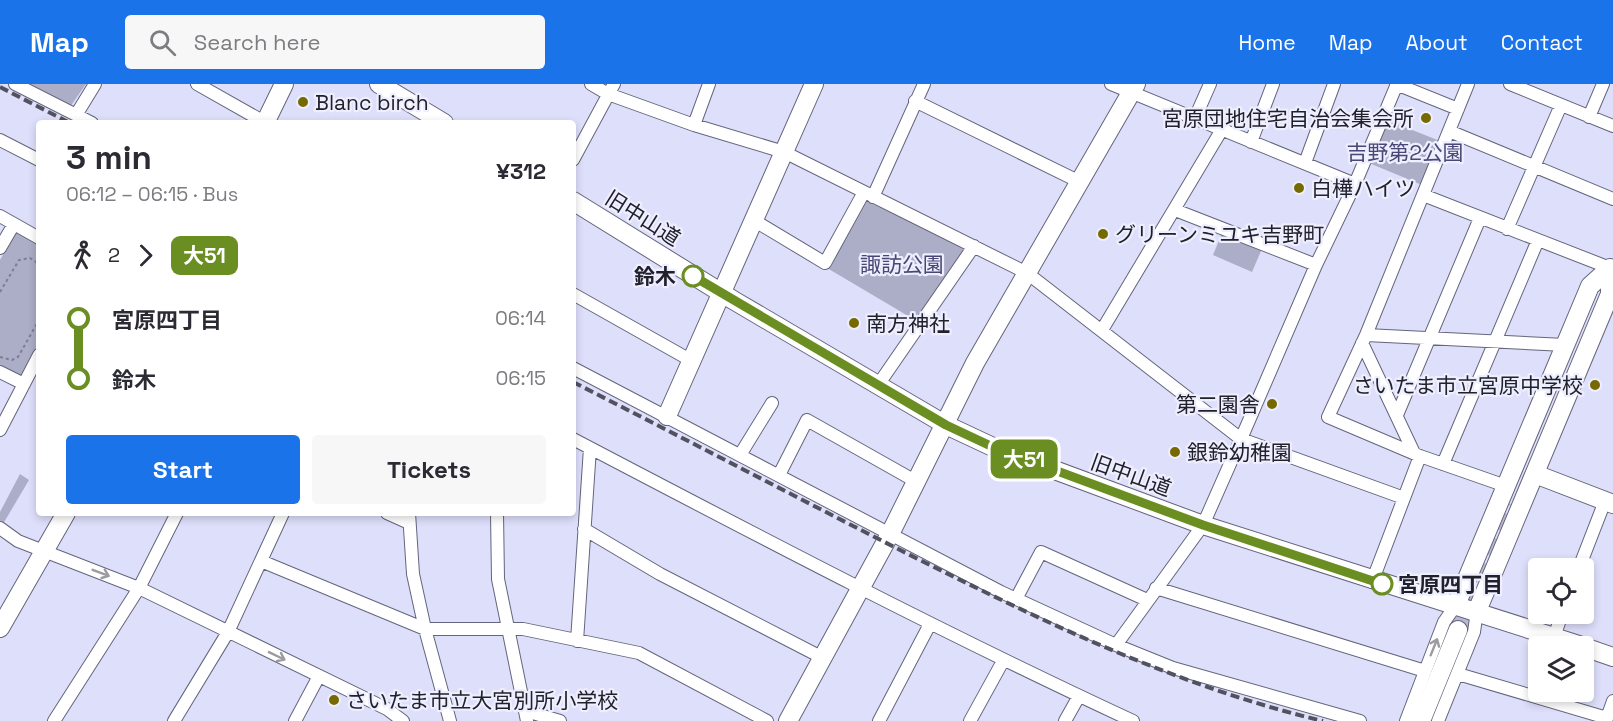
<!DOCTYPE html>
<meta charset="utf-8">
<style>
body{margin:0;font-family:"Space Grotesk","Noto Sans JP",sans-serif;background:#f7f7f7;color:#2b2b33;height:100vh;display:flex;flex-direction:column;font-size:22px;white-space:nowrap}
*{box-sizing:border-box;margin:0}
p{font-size:20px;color:#7c7c81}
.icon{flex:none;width:33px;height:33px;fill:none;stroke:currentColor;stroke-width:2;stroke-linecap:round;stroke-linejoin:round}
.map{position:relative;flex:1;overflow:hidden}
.drawer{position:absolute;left:36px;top:36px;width:540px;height:396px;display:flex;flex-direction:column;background:#fff;border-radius:6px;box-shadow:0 3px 9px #0003}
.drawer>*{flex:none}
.badge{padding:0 12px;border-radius:9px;font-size:21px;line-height:39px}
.fabs{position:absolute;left:1528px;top:474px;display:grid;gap:12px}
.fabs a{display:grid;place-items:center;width:66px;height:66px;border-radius:6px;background:#fff;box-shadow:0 3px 9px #0003;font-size:30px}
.map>.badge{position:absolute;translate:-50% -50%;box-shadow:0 0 0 3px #fff}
.legs{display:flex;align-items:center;gap:9px;height:66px;padding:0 30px;font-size:20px}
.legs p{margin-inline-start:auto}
.overview{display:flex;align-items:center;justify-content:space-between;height:102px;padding:0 30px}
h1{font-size:33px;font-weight:700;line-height:45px}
.button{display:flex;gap:12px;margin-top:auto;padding:12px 30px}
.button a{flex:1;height:69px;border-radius:6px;background:#1a73e8;color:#fff;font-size:24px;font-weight:700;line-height:69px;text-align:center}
.button a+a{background:#f7f7f7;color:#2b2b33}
ul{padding:0 30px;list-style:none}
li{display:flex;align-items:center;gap:21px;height:60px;font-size:22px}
li i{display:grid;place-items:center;width:9px;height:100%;margin:0 8px;background:currentColor}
li i::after{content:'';width:15px;height:15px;margin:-8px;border:4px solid;border-radius:50%;background:#fff}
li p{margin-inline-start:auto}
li:first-child i{background:linear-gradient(#0000 50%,currentColor 0)}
li:last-child i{background:linear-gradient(currentColor 50%,#0000 0)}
header{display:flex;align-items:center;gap:36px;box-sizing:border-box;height:84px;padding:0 30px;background:#1a73e8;color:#fff}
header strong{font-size:28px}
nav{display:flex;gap:33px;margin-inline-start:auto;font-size:21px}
.search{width:420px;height:54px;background:#f7f7f7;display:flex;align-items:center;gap:15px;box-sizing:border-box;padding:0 21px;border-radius:6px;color:#7c7c81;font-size:22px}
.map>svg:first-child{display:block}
</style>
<header>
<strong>Map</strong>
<div class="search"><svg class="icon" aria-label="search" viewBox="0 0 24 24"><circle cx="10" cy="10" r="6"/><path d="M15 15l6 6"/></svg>Search here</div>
<nav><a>Home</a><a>Map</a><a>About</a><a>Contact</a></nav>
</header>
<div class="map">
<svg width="1613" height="637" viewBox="0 0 1613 637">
<rect width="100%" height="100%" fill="#dedffb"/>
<path fill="#acadc6" d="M24,0h62l-16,23z
M1387,36l53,21 -18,44 -53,-22z
M866,117l100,47 -51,72 -88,-52z
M16,148l23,13v101l-18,33 -21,-10v-109z
M1222,149l36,13 3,5 -9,21 -39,-17z
M20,390l9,6 -26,44 -3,-2v-10z"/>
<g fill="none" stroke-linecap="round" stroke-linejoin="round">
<path stroke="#b8b9d1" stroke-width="18" stroke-dasharray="18 9" stroke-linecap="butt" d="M1458,546l52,-126"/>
<defs>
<path id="street" d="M15,0l77,39
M197,0l69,39
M591,0l17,10 86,31 90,27 243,121 214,166 75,-174 39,-81 -244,-100
M1396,0l62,25
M1468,0l-102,251 -38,82 92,39 86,30
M1510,0l103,42
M915,17l165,81
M76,31l19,-31
M1589,33l14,-33
M1195,34l15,-34
M694,41l15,-41
M1449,47l164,68
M0,56l39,20
M1251,58l22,-58
M573,76l41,-76
M1305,79l29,-79
M1355,100l42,-100
M1423,111l187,73
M873,113l51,-113
M1175,126l141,55
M0,132l39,22
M755,137l70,42 39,-71
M1507,145l54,-124
M0,164l14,-24
M573,210l119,67
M1102,246l119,-199
M1366,251l199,10
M1362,259l52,110
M573,284l428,224 115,53 57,23 187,53
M0,288l24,12
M878,301l96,-139
M1397,331l83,-197
M0,346l39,-75
M573,355c185,97 370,194 560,282
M740,371l32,-52
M1443,380l95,-224
M779,391l28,-55 110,62
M387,429l20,9
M409,429l4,61 12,55 25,92
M497,429l1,66 29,142
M0,444l18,13 121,47 248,121 16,12
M584,445l76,45 163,84
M261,477l164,68h98l116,24 128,68
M1579,484l26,-67
M1372,498l48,-126
M1156,504l269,83
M1016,515l25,-47 106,48
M1554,553l8,-23
M577,557l13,-193
M1116,561l87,-120 38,-86 163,59
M1458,590l149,44
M526,627l34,10
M54,637l85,-133 38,-75
M174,637l54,-89 55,-119
M295,637l24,-45
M879,637l51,-97
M970,637l33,-60
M1065,637l14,-25
M1406,637l38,-99 12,-17
M1438,637l36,-89 3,-21
M1606,637l7,-20"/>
<path id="secondary" d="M379,0l65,39
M265,39l19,-39
M573,117l160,99 213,125 49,23 208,77 379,121
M667,332l147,-332
M1535,390l78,30
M1456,521l134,-319 20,-18
M1477,527l133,-317v-26
M0,544l66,-115
M1584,563l29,10
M788,637l102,-187 85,-171 161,-279
M1421,637l37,-91"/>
</defs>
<use href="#street" stroke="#64657c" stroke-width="14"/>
<use href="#secondary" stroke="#64657c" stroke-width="20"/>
<path stroke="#7d7e90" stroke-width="2" stroke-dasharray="3 3" stroke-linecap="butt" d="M0,208l19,-32 11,-2 9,6
M0,273l12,3 6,-3 21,-37"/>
<use href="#street" stroke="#fff" stroke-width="12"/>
<use href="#secondary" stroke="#fff" stroke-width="18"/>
<path stroke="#51515f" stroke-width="4" stroke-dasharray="9 4.5" stroke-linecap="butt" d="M0,3l70,36
M573,298c112,57 223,115 335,172 134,67 268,132 415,167"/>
</g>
<defs><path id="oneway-shaft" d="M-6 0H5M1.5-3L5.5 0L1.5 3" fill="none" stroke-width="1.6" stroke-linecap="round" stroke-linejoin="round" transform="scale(1.5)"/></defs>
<g stroke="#9b9ba0">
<use href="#oneway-shaft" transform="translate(101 489) rotate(21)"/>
<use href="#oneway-shaft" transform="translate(1434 563) rotate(-68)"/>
<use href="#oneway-shaft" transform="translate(277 572) rotate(26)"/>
</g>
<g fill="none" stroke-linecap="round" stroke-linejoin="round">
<defs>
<path id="line-1" d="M693,192l253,149 49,23 208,77 179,59"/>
</defs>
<use href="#line-1" stroke="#fff" stroke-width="14"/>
<use href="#line-1" stroke="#6b8e23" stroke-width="9"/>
</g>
<g fill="#766900" stroke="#edeefe" stroke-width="2">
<circle cx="303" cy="18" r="6"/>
<circle cx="1426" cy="34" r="6"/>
<circle cx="1299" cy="104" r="6"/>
<circle cx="1103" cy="150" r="6"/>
<circle cx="854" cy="239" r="6"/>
<circle cx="1595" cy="301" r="6"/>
<circle cx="1272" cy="320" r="6"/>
<circle cx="1175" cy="368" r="6"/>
<circle cx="334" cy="616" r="6"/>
</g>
<g fill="#fff" stroke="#6b8e23" stroke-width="3">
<circle cx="693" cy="192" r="10"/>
<circle cx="1382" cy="500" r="10"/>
</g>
<g text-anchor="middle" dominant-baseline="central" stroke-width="4.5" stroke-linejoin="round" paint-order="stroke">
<g font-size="21" fill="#21212b" stroke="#edeefe" text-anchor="start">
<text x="315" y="18">Blanc birch</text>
<text x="1414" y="34" text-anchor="end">宮原団地住宅自治会集会所</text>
<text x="1311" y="104">白樺ハイツ</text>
<text x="1115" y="150">グリーンミユキ吉野町</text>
<text x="866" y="239">南方神社</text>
<text x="1583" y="301" text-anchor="end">さいたま市立宮原中学校</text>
<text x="1260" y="320" text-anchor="end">第二園舎</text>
<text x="1187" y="368">銀鈴幼稚園</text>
<text x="346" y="616">さいたま市立大宮別所小学校</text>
</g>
<g font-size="21" fill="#494775" stroke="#edeefe">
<text x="1405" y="68">吉野第2公園</text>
<text x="902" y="180">諏訪公園</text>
</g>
<g font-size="21" fill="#21212b" stroke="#edeefe">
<text transform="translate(643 134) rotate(32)">旧中山道</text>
<text transform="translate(1131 391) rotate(20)">旧中山道</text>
</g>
<g font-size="21" font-weight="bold" fill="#21212b" stroke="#edeefe" text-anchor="end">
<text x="676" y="192">鈴木</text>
<text x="1398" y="500" text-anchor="start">宮原四丁目</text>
</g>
</g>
</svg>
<div class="fabs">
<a><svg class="icon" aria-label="locate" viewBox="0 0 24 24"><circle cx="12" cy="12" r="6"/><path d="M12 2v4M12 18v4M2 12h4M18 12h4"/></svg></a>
<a><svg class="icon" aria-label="layers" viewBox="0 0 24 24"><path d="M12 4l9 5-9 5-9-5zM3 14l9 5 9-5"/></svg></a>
</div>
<b class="badge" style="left:1024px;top:375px;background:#6b8e23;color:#fff">大51</b>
<section class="drawer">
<div class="overview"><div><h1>3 min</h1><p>06:12 – 06:15 · Bus</p></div><b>¥312</b></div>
<div class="legs"><svg class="icon" aria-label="walk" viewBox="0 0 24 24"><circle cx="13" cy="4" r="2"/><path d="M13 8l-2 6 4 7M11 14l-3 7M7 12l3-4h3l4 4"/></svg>2<svg class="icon" aria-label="forward" viewBox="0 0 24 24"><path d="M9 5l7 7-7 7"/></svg><b class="badge" style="background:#6b8e23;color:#fff">大51</b></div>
<ul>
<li><i style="color:#6b8e23"></i><b>宮原四丁目</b><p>06:14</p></li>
<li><i style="color:#6b8e23"></i><b>鈴木</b><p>06:15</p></li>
</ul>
<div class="button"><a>Start</a><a>Tickets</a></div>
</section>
</div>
